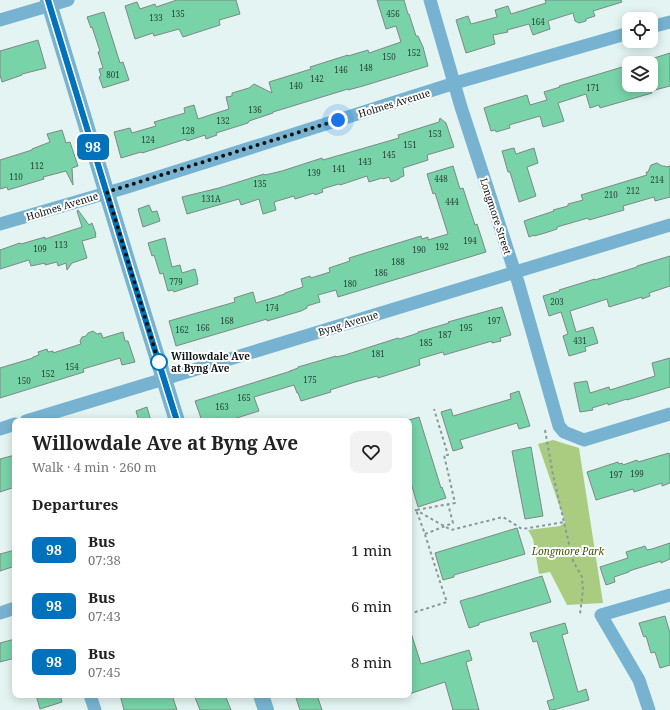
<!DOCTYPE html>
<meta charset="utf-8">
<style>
body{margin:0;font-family:"Noto Serif",serif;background:#f2f2f2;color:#222;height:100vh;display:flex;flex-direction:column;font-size:15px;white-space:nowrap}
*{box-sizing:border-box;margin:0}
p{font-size:13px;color:#767676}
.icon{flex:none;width:22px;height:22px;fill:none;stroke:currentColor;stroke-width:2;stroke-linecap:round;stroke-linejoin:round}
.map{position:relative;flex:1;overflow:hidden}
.drawer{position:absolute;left:12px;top:418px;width:400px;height:280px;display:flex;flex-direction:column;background:#fff;border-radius:8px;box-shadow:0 2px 10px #0003}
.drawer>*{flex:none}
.badge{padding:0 8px;border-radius:6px;font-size:14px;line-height:26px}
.buttons{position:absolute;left:622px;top:12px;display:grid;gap:8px}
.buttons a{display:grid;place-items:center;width:36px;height:36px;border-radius:8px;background:#fff;box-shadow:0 2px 10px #0003;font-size:20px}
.you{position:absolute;width:20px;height:20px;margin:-10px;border:3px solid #fff;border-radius:50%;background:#1a73e8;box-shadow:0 0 0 6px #1a73e833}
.map>.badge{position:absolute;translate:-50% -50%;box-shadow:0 0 0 2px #fff}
h2{padding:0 20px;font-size:15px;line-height:36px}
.round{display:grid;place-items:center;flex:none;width:42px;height:42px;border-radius:8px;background:#f2f2f2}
.summary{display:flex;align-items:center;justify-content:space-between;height:68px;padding:0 20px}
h1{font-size:19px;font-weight:700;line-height:30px}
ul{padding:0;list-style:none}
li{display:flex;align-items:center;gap:12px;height:56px;padding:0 20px}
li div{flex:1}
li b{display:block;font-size:15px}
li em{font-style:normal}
li .badge{min-width:44px;font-weight:700;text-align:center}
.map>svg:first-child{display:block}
</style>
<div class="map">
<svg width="670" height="710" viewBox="0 0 670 710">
<rect width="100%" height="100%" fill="#e3f4f3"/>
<path fill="#aacc80" d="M553,440l26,8 24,155 -36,2 -17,-33 -11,2 -6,-35 -5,-9 32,-4 5,-4 -27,-78z"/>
<path fill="#78d3a8" stroke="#7d8983" d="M177,0h59l4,14 -21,6 1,5 -37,12 -4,-8 -25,7 -1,-3 -18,6 -10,-33 12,-4 3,7 15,-5 1,3z
M377,0h27l4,14h1l7,22h2l5,11 5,19 -65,20 -15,4v-1l-75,23v1l-24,8 -1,2 -32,10 1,2 -11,4 -1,-4 -18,6 -1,-2 -44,14 -1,-1 -20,6 -7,-26 16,-4 2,5 24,-7 -2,-4 31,-9 -1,-5 10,-3 4,14 12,-4 19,-6 -3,-12 6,-1v-3l17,-5 5,-4 18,9 -3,-11 42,-13 -1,-2 38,-12v1l20,-6 1,3 32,-11 -5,-16 -10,3z
M545,0h76l1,2 -29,9 2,5 -9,3v2l-7,2 -4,-2 -2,-8 -25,8 2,8 -17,6 -4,-11 -22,6 1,2 -15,3 2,9 -29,9 -10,-33 12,-4 3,8 26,-7 -2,-7 13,-4 3,8 35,-11z
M104,12l16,51 3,-1 6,18 -26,8 -4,-11 2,-1 -2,-7 4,-1 -5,-16 2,-1 -8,-24 -1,1 -4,-11z
M38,40l8,28 -24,6v1l-20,7 -2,-7v-24z
M670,53v33l-19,5 1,2 -52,15 -1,-3 -9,3 -4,-14 -28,9 6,18 -21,6 -3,-11 -31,9 1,3 -14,4 -1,-2 -4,1 -7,-23 9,-3 34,-10 3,10 17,-5 -3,-8 16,-5 -1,-1 70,-21v20h21l1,5v-31z
M440,118l6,5 8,24 -27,8 1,5 -25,8 1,8 -5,2v1l-8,3 -2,-5 -6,2 -1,-1 -13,4 -2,-6 -27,9 -1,-1 -17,5 1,3 -8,3 -1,-2 -19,6 -1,-3 -20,6 2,8 -13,4 -4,-15 -18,6 -2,-6 -52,15 -5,-17 37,-9 45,-14 1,1 17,-4 40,-13 1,2 76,-22 -1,-3 41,-13z
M62,130l4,13 4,-1 8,24 -6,2 1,17 -7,-14 -23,6 1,2 -36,11 -1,-3 -7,2v-29l32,-10v-1l18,-7 -3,-8z
M514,148l2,6 18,-6 4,15 -11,4 9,29 -17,6 -9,-30h-2l-6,-21z
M657,163l5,3h3l1,1 4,-1v31l-15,4 -1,-4 -31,9 1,4 -35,10 -1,-2 -31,9v2l-12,4 -11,3v-1l-5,2 -5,-16 30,-10 -1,-1 15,-4v-2l15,-4 -2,-5 66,-20 -1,-3h2l3,-7z
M453,166l7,23 3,-1 12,37 2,-1 9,28 -148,45 -2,-7 -18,5 2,7 -13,4v2l-6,3 -34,10v-2l-91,27 -7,-25 66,-19 -1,-4 19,-6 3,11 29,-9v-1l18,-6 -2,-8 9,-3 1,2 19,-6 -1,-4 21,-7 -1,-3 72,-22 1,3 6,-2v3l20,-6 -13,-41 -2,1 -6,-20z
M149,205l3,7 5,-1 3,10 -17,6 -5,-18z
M78,210l11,15 3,-2 4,11h-1l1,3 -14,4 5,17 -15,5 -5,7 -1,-7 -8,3 -1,-4 -12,3v-2l-14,3 -2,-6 -29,9v-19l20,-7 1,1 24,-7v2l37,-12 -5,-16z
M165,238l7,29 8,-2 2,8 13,-4 3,12h-1l1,3 -24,8 -1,-2 -5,1 -5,-18 -3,1 -6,-19 -2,1 -4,-13z
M670,256v30l-21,7 1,3 -8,3v-2l-33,10 -2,-8 -37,12 6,21 17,-5 5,16 -13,4 1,4 -17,5 -6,-20 5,-2 -7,-22 -12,4 -6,-20 17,-5 -1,-1 36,-11v1l26,-8 16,-5v-1z
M502,307l9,28 -11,3 1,3 -9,2v-2l-48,14 -1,-3 -24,7 1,6 -42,13 -1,-2 -22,6 -25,8 1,2 -30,9 -3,-8h-1l-3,-8 -40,12 5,14 -32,10h-8l-1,-3 -11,3h-5l-7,-20 96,-30h-1l8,-3v-1l38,-11v1l9,-2 53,-17 2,1 18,-6v-1l31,-9 -1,-1z
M93,331l4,3 4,-1 2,5 20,-6 2,9h3l7,21 -13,3 -2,-7 -37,11 1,3 -84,26v-30l33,-10v-1l6,-2 -1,-3 9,-3 1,3 5,-1v2l28,-9 -1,-3 2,-4 4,-1 2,-3z
M670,358v29l-43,13v-1l-19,6v-2l-16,5 1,2 -13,2 -6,-29 13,-2 3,12 19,-6 1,3 45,-14 -3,-13z
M519,391l11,35 -11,3 -2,-6 -57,17 3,8 -10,3 -12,-39 10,-3 2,7 58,-17 -1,-5z
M147,407l4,14h-12l-3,-10z
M419,417l22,71 1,-1 4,11 -28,9 -9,-31v-56z
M531,447l12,69 -18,3 -13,-68z
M669,453l1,5v25l-8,3v-3l-28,9 -1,-3 -37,11 -9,-28 31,-10 1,2 3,-1 1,2 14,-5 1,2z
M15,455v32l-15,5v-33z
M517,528l8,26 -71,21v2l-11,3 -8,-27z
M670,543v16l-9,4v-2l-32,10v1l-15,5 1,5 -9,3 -6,-18 28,-9 -2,-6 19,-6 2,4 5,-1z
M15,550v16l-15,5v-17z
M542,576l9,26 -72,21v2l-10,3 -9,-27 10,-3h1z
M665,616l5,17v32l-10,3 -5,-16 -4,1 -5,-17 -2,1 -1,-2 -4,-12z
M565,623l3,10 -6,2 16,57 8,-3 3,11 -36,10h-3l-3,-9 7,-2 -17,-58 -4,1 -3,-9z
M411,633l10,31 48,-14 3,10 -6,2 13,48h-26l-8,-28 -36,12v-60z
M15,639v19l-15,4v-19z
M36,695h24l2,7 -22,7z
M120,695h52l5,15h-53z
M194,695h31l6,15h-31z
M295,695h22l5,15h-22z"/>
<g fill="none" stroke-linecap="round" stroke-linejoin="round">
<path stroke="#8b9897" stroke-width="2" stroke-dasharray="3 3" stroke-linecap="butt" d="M545,430l8,45 20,86 9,16 1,13 -3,24
M409,512l7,-2 35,20 52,-13 19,12 43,-7
M425,534l28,-11 -5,-19
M409,614l38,-12c-11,-30 -19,-62 -31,-92l39,-7 -11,-48h4l-14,-46"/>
<path stroke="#77b3d1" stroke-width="13" d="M430,0l31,107 57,175 41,144 5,6 20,8 86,-26
M0,20l68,-20
M651,27l19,-5
M0,224l124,-36 331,-105 174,-50
M26,421l644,-196
M0,429l15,-5
M0,613l15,-5
M90,695l5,15
M649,710l-10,-30 -38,-65 69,-20"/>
<path stroke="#77b3d1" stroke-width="16" d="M48,0l83,273 46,148
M261,695l5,15"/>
</g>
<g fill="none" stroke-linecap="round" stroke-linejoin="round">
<defs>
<path id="line" d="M48,0l83,273 46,148"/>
</defs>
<use href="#line" stroke="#fff" stroke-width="9"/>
<use href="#line" stroke="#0072bc" stroke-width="6"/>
<path stroke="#0c1212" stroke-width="4" stroke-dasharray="0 7.2" d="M159,362l1,5 -53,-175 231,-72"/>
</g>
<circle fill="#fff" stroke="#0072bc" stroke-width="2" cx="159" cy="362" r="8"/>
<g text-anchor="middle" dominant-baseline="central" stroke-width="4" stroke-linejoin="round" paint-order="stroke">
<g font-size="8" fill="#274238">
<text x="178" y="13">135</text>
<text x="393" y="13">456</text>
<text x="156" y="17">133</text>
<text x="538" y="21">164</text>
<text x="414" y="52">152</text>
<text x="389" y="56">150</text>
<text x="366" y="67">148</text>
<text x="341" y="69">146</text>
<text x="113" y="74">801</text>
<text x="317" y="78">142</text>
<text x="296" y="85">140</text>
<text x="593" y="87">171</text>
<text x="255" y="109">136</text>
<text x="223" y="120">132</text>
<text x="188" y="130">128</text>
<text x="435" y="133">153</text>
<text x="148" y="139">124</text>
<text x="410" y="144">151</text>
<text x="389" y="154">145</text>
<text x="365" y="161">143</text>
<text x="37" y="165">112</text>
<text x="339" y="168">141</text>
<text x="314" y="172">139</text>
<text x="16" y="176">110</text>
<text x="441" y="178">448</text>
<text x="657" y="179">214</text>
<text x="260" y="183">135</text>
<text x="633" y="190">212</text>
<text x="611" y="194">210</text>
<text x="211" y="198">131A</text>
<text x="452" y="201">444</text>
<text x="470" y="240">194</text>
<text x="61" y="244">113</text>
<text x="442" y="246">192</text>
<text x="40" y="248">109</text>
<text x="419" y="249">190</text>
<text x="398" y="261">188</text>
<text x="381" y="272">186</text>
<text x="176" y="281">779</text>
<text x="350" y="283">180</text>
<text x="557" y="301">203</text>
<text x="272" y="307">174</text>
<text x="227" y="320">168</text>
<text x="494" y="320">197</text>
<text x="203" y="327">166</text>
<text x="466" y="327">195</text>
<text x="182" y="329">162</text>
<text x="445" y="334">187</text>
<text x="580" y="340">431</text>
<text x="426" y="342">185</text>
<text x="378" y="353">181</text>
<text x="72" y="366">154</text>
<text x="48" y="373">152</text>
<text x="310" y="379">175</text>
<text x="24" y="380">150</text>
<text x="244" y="397">165</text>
<text x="222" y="406">163</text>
<text x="637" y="473">199</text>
<text x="616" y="474">197</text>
</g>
<g font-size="10" fill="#0c1212" stroke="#fff">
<text transform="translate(394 103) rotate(-17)">Holmes Avenue</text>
<text transform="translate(62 206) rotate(-17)">Holmes Avenue</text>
<text transform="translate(496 216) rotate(72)">Longmore Street</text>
<text transform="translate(348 323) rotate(-17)">Byng Avenue</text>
</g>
<g font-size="10" font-weight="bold" fill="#0c1212" stroke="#fff" text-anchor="start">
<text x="171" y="356">Willowdale Ave<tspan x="171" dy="12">at Byng Ave</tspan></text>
</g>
<g font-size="10" font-style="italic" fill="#395500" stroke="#fff">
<text x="568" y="551">Longmore Park</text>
</g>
</g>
</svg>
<div class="buttons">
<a><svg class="icon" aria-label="locate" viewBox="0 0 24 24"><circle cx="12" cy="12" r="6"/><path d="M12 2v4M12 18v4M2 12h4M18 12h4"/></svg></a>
<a><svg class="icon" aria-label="layers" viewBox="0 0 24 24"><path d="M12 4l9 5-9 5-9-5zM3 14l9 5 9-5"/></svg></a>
</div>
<div class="you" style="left:338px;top:120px"></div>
<b class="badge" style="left:93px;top:147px;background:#0072bc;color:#fff">98</b>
<section class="drawer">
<div class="summary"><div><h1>Willowdale Ave at Byng Ave</h1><p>Walk · 4 min · 260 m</p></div><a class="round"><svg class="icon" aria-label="heart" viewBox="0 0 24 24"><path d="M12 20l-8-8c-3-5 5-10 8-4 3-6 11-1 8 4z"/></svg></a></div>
<h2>Departures</h2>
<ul>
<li><span class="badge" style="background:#0072bc;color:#fff">98</span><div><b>Bus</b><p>07:38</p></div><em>1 min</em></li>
<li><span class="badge" style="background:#0072bc;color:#fff">98</span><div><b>Bus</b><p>07:43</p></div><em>6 min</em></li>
<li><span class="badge" style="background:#0072bc;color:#fff">98</span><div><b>Bus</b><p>07:45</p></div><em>8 min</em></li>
</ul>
</section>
</div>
